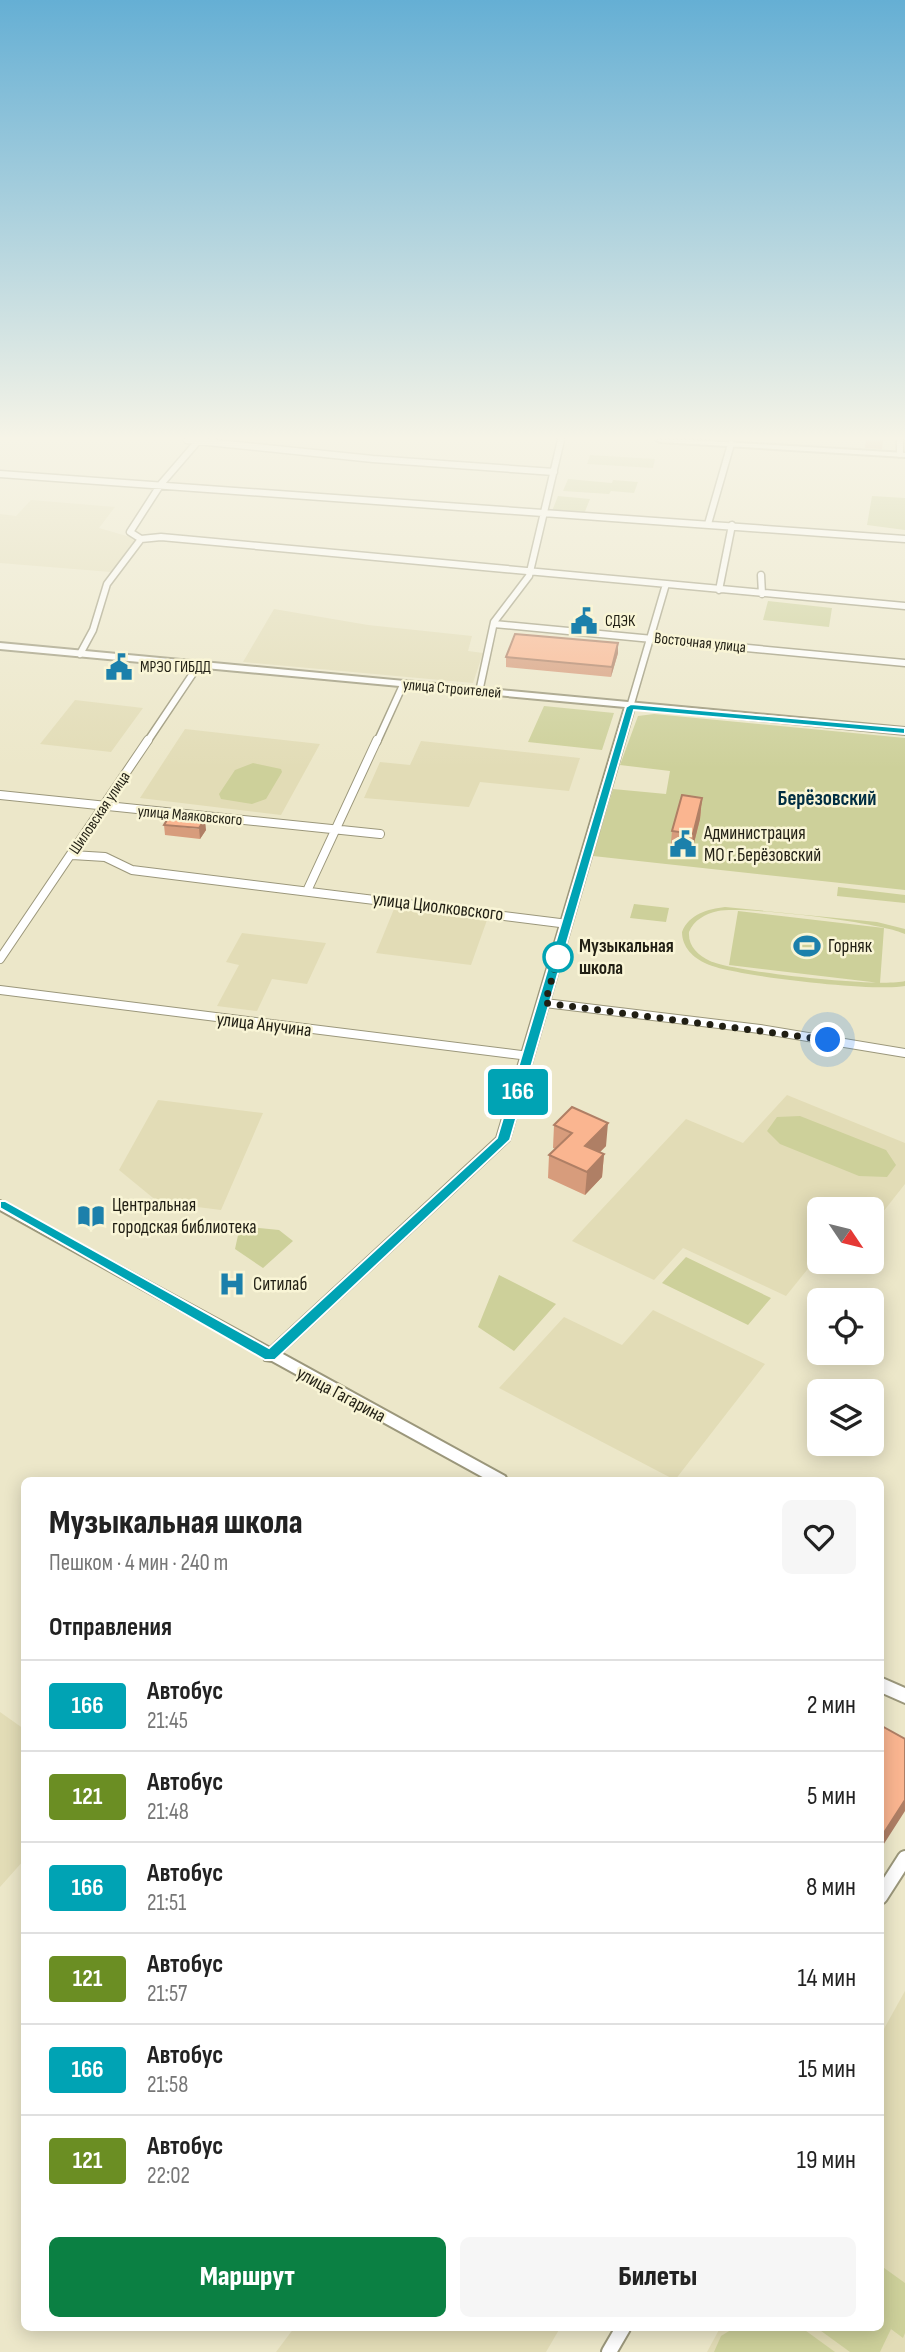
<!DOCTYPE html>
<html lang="ru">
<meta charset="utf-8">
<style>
body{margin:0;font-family:"Sofia Sans Condensed",sans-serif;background:#f6f6f6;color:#222;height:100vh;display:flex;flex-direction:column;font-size:26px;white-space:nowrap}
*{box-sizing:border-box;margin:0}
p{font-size:23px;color:#767676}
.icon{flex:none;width:38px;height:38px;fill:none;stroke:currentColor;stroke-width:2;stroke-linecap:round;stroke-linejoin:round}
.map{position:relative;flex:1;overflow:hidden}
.drawer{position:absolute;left:21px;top:1477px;width:863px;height:854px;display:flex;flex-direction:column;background:#fff;border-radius:10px;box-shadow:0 4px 18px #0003}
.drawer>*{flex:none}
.badge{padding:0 14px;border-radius:5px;font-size:24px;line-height:46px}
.needle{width:46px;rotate:125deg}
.fabs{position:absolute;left:807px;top:1197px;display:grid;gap:14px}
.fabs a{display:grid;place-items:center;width:77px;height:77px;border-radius:10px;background:#fff;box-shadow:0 4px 18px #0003;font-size:35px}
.you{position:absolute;width:35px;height:35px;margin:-18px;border:5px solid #fff;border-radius:50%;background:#1a73e8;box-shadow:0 0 0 10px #1a73e833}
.map>.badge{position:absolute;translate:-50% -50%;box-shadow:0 0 0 4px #fff}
h2{padding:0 28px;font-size:26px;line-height:63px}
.round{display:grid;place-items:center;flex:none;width:74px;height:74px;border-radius:10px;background:#f6f6f6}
.overview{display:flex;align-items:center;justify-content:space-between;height:119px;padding:0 28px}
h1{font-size:33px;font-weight:800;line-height:52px}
.cta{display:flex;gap:14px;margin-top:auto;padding:14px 28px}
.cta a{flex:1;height:80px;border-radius:10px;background:#0b8043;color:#fff;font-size:28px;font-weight:800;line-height:80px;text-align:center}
.cta a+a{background:#f6f6f6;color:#222}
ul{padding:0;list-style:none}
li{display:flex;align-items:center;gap:21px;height:91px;padding:0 28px;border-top:2px solid #e0e0e0}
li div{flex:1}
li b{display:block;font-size:26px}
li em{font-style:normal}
li .badge{min-width:77px;font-weight:700;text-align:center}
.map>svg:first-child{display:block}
</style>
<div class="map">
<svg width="905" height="2352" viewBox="0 0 905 2352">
<rect width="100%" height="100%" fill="#ece7c9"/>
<path fill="#e2dcb6" d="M31,500l84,7 -16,21 38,11 -26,33 -111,-9v-49l16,2z
M274,609l94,16 104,11 -4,15 15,2 -10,30 -230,-21z
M75,700l68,8 -32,44 -71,-8z
M185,729l135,15 -39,71 -141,-17z
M421,741l159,17 -11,33 -89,-9 -11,25 -105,-9 16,-36 30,3z
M394,909l93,11 -16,45 -95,-12z
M242,933l84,10 -19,41 -35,-5 -15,32 -40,-5 22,-41 -13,-3z
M787,1095l118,48v41l-26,33 -7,-3v-5h-53v46l-33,41 -103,-48 -29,32 -82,-39 114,-122 57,24z
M158,1100l105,13 -42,97 -63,-8 -39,-32z
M653,1310l112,54 -90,116 -176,-92 65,-71 58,28z
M0,1712l24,17v131l-24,27z
M905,1991v361h-198l13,-24h160v-292z
M294,2328h266l-14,24h-270z"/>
<path fill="#cdd09a" d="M590,455l65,4 -2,9 -66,-4z
M568,479l44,4 1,-3 25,2 -4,11 -23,-2 -2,3 -46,-3z
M558,496l32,3 -6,15 -32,-3z
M872,496l33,2v32l-38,-5z
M768,601l64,7 -3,19 -66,-7z
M544,706l70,7 -12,37 -74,-8z
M654,714l251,24v152l-312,-34 20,-67 53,5 4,-23 -50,-6 18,-49z
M253,763l28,6 1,3 -16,27 -14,5 -31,-5 -2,-5 16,-24z
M838,887l67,8v8l-68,-7z
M634,904l35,4 -3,14 -36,-4z
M725,907l152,15 28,7v5c-25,-12 -160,-28 -187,-23 -13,3 -24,9 -29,21 -1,14 9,23 21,29 24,11 171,27 195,20v5c-29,6 -172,-10 -198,-22 -14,-6 -25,-17 -25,-32 7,-18 26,-23 43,-25z
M738,911l146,17 -4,55 -151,-18z
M800,1116l86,34 10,15 -9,12 -28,-1 -79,-32 -13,-13 10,-14z
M240,1226l39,4 14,11 -30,27 -28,-19z
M686,1257l85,41 -23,27 -86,-42z
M499,1275l57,29 -42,47 -36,-24z
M880,2265l25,18v50l-2,5 -12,-9 -11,23h-30l-33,-24h63z
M734,2328h68l33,24h-121l7,-16z"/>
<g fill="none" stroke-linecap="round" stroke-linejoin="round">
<defs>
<path id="street-far2" d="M187,440l186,19 181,13
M900,440v14
M0,474l905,65
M708,524l23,-80
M141,539l20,-2 744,69
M761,575l1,19
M719,590l13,-65
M494,624l411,39
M80,654l13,-24 14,-46 34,-45 -11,-7 31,-48 38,-44
M479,692l15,-70 35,-46 32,-136
M630,707l36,-123
M147,742l51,-76
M377,742l26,-57"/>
<path id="street-far1" d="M0,795l380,39
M72,855l33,2 27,13 436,54
M307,891l70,-151
M0,959l148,-219
M0,990l529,66
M545,1003l215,26 145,24"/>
<path id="street" d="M880,1897l25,-39
M609,2352l14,-24"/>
<path id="secondary" d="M657,440h34l214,13v4l-245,-15z
M0,643l905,85v6l-271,-26 -125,432 -228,213 224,123 2,4h-19l-216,-119 -7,-1 -2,-4 -263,-146v-9l270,147 227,-210 128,-431 -625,-58z
M880,1677l25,11v15l-25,-11z"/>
</defs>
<use href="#street-far2" stroke="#9b977b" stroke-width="9"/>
<use href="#street-far1" stroke="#9b977b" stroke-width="10"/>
<use href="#street" stroke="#9b977b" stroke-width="18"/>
<use href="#secondary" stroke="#9b977b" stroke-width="4"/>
<use href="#street-far2" stroke="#fff" stroke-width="6"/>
<use href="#street-far1" stroke="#fff" stroke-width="8"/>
<use href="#street" stroke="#fff" stroke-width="14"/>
<use href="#secondary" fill="#fff" fill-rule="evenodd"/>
</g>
<path fill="#d79c7c" d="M866,440h17l-1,9 -17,-1z
M618,653l-7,24 -105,-10v-10z
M702,798l-2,21 -9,36 -21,-2 2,-22z
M164,825l42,5 -6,9 -35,-4z
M554,1125l52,21 -7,7 5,1 -2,23 -17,18 -37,-17 1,-23 7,-6 -3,-1z"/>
<path fill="#af7f65" d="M618,643v10l-7,24 1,-10z
M702,798l-2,21 -9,36 2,-21z
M205,819l1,11 -6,9 -1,-11z
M608,1123l-2,23 -23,23 2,-23z
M604,1154l-2,23 -17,18 2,-23z
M905,1800v11l-25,39v-11z"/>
<path fill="#fab590" stroke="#af7f65" stroke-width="2" d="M515,634l103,9 -6,24 -106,-10z
M682,795l20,3 -9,36 -21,-3z
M170,815l35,4 -6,9 -35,-3z
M572,1107l36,16 -23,23 19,8 -17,18 -38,-17 23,-22 -18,-8z
M880,1725l25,14v61l-25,39z"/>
<linearGradient id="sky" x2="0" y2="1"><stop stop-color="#65afd4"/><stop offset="0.57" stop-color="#f6f4e7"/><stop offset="1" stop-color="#f6f4e7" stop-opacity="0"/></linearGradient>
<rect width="905" height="769" fill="url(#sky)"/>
<path fill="#00a3b4" stroke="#fff" stroke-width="2" d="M631,704l274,24v6l-271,-24 -124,430 -235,220h-10l-265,-152v-7h5l264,147 228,-210 129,-431z"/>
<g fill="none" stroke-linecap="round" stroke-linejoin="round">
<path stroke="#211f14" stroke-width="7" stroke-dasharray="0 12.6" d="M558,957l-13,46 283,37"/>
</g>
<defs>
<symbol id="civic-bare" viewBox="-9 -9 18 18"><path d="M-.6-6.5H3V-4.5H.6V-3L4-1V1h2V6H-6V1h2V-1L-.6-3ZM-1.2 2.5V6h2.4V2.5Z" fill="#1c80ab" stroke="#f9f5d6" stroke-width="2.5" paint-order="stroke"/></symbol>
<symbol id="stadium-bare" viewBox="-9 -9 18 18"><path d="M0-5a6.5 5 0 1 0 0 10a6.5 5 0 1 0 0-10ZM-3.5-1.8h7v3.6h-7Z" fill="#1c80ab" stroke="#f9f5d6" stroke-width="2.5" paint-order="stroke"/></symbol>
<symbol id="library-bare" viewBox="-9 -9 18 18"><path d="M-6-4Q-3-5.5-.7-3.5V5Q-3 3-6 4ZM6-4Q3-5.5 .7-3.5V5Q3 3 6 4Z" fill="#1c80ab" stroke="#f9f5d6" stroke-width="2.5" paint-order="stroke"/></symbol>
<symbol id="hospital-bare" viewBox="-9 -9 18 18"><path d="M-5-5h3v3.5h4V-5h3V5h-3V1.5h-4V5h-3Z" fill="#1c80ab" stroke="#f9f5d6" stroke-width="2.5" paint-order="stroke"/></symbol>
</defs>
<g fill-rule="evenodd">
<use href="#civic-bare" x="565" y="602" width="38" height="38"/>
<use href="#civic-bare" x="100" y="648" width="38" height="38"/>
<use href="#civic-bare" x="664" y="825" width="38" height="38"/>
<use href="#stadium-bare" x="788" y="927" width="38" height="38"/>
<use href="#library-bare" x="72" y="1197" width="38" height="38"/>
<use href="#hospital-bare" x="213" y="1265" width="38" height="38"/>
</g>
<circle fill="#fff" stroke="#00a3b4" stroke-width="3.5" cx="558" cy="957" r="14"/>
<g text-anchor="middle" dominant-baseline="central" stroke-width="5" stroke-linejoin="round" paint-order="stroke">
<g font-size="16" fill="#211f14" stroke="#f9f5d6" text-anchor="start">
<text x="605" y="621">СДЭК</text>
<text x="140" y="667">МРЭО ГИБДД</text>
</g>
<g font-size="16" fill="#211f14" stroke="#f9f5d6">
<text transform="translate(700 643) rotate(6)">Восточная улица</text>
<text transform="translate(452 689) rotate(5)">улица Строителей</text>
<text transform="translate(100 813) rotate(-56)">Шиловская улица</text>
<text transform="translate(190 816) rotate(5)">улица Маяковского</text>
</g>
<g font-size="19" fill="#211f14" stroke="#f9f5d6" text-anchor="start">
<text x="704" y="833">Администрация<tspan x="704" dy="22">МО г.Берёзовский</tspan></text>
<text x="828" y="946">Горняк</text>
<text x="112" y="1205">Центральная<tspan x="112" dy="22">городская библиотека</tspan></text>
<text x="253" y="1284">Ситилаб</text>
</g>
<g font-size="19" fill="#211f14" stroke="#f9f5d6">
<text transform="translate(438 907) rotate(7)">улица Циолковского</text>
<text transform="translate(264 1025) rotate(7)">улица Анучина</text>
<text transform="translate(341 1395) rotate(28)">улица Гагарина</text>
</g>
<g font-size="19" font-weight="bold" fill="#211f14" stroke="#f9f5d6" text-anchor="start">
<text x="579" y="946">Музыкальная<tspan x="579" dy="22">школа</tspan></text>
</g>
<g font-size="21" font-weight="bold" fill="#002e42" stroke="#f9f5d6">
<text x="827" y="798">Берёзовский</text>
</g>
</g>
</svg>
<div class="fabs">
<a><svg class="needle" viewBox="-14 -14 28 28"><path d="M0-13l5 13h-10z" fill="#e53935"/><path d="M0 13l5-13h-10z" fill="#767676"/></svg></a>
<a><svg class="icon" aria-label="locate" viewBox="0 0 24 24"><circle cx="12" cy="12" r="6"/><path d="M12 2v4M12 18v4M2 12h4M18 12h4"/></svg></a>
<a><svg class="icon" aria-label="layers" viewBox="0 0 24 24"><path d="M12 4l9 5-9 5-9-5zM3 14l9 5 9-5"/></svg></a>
</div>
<div class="you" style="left:828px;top:1040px"></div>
<b class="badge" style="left:518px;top:1092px;background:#00a3b4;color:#fff">166</b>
<section class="drawer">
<div class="overview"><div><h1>Музыкальная школа</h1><p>Пешком · 4 мин · 240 m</p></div><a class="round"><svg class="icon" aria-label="heart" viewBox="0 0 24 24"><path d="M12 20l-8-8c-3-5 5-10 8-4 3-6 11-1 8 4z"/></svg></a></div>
<h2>Отправления</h2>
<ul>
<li><span class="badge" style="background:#00a3b4;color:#fff">166</span><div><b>Автобус</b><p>21:45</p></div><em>2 мин</em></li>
<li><span class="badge" style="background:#6b8e23;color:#fff">121</span><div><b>Автобус</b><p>21:48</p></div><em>5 мин</em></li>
<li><span class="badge" style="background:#00a3b4;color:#fff">166</span><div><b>Автобус</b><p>21:51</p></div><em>8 мин</em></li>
<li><span class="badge" style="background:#6b8e23;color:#fff">121</span><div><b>Автобус</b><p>21:57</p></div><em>14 мин</em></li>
<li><span class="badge" style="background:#00a3b4;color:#fff">166</span><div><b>Автобус</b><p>21:58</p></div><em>15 мин</em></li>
<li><span class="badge" style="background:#6b8e23;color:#fff">121</span><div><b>Автобус</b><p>22:02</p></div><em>19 мин</em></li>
</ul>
<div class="cta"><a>Маршрут</a><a>Билеты</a></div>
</section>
</div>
